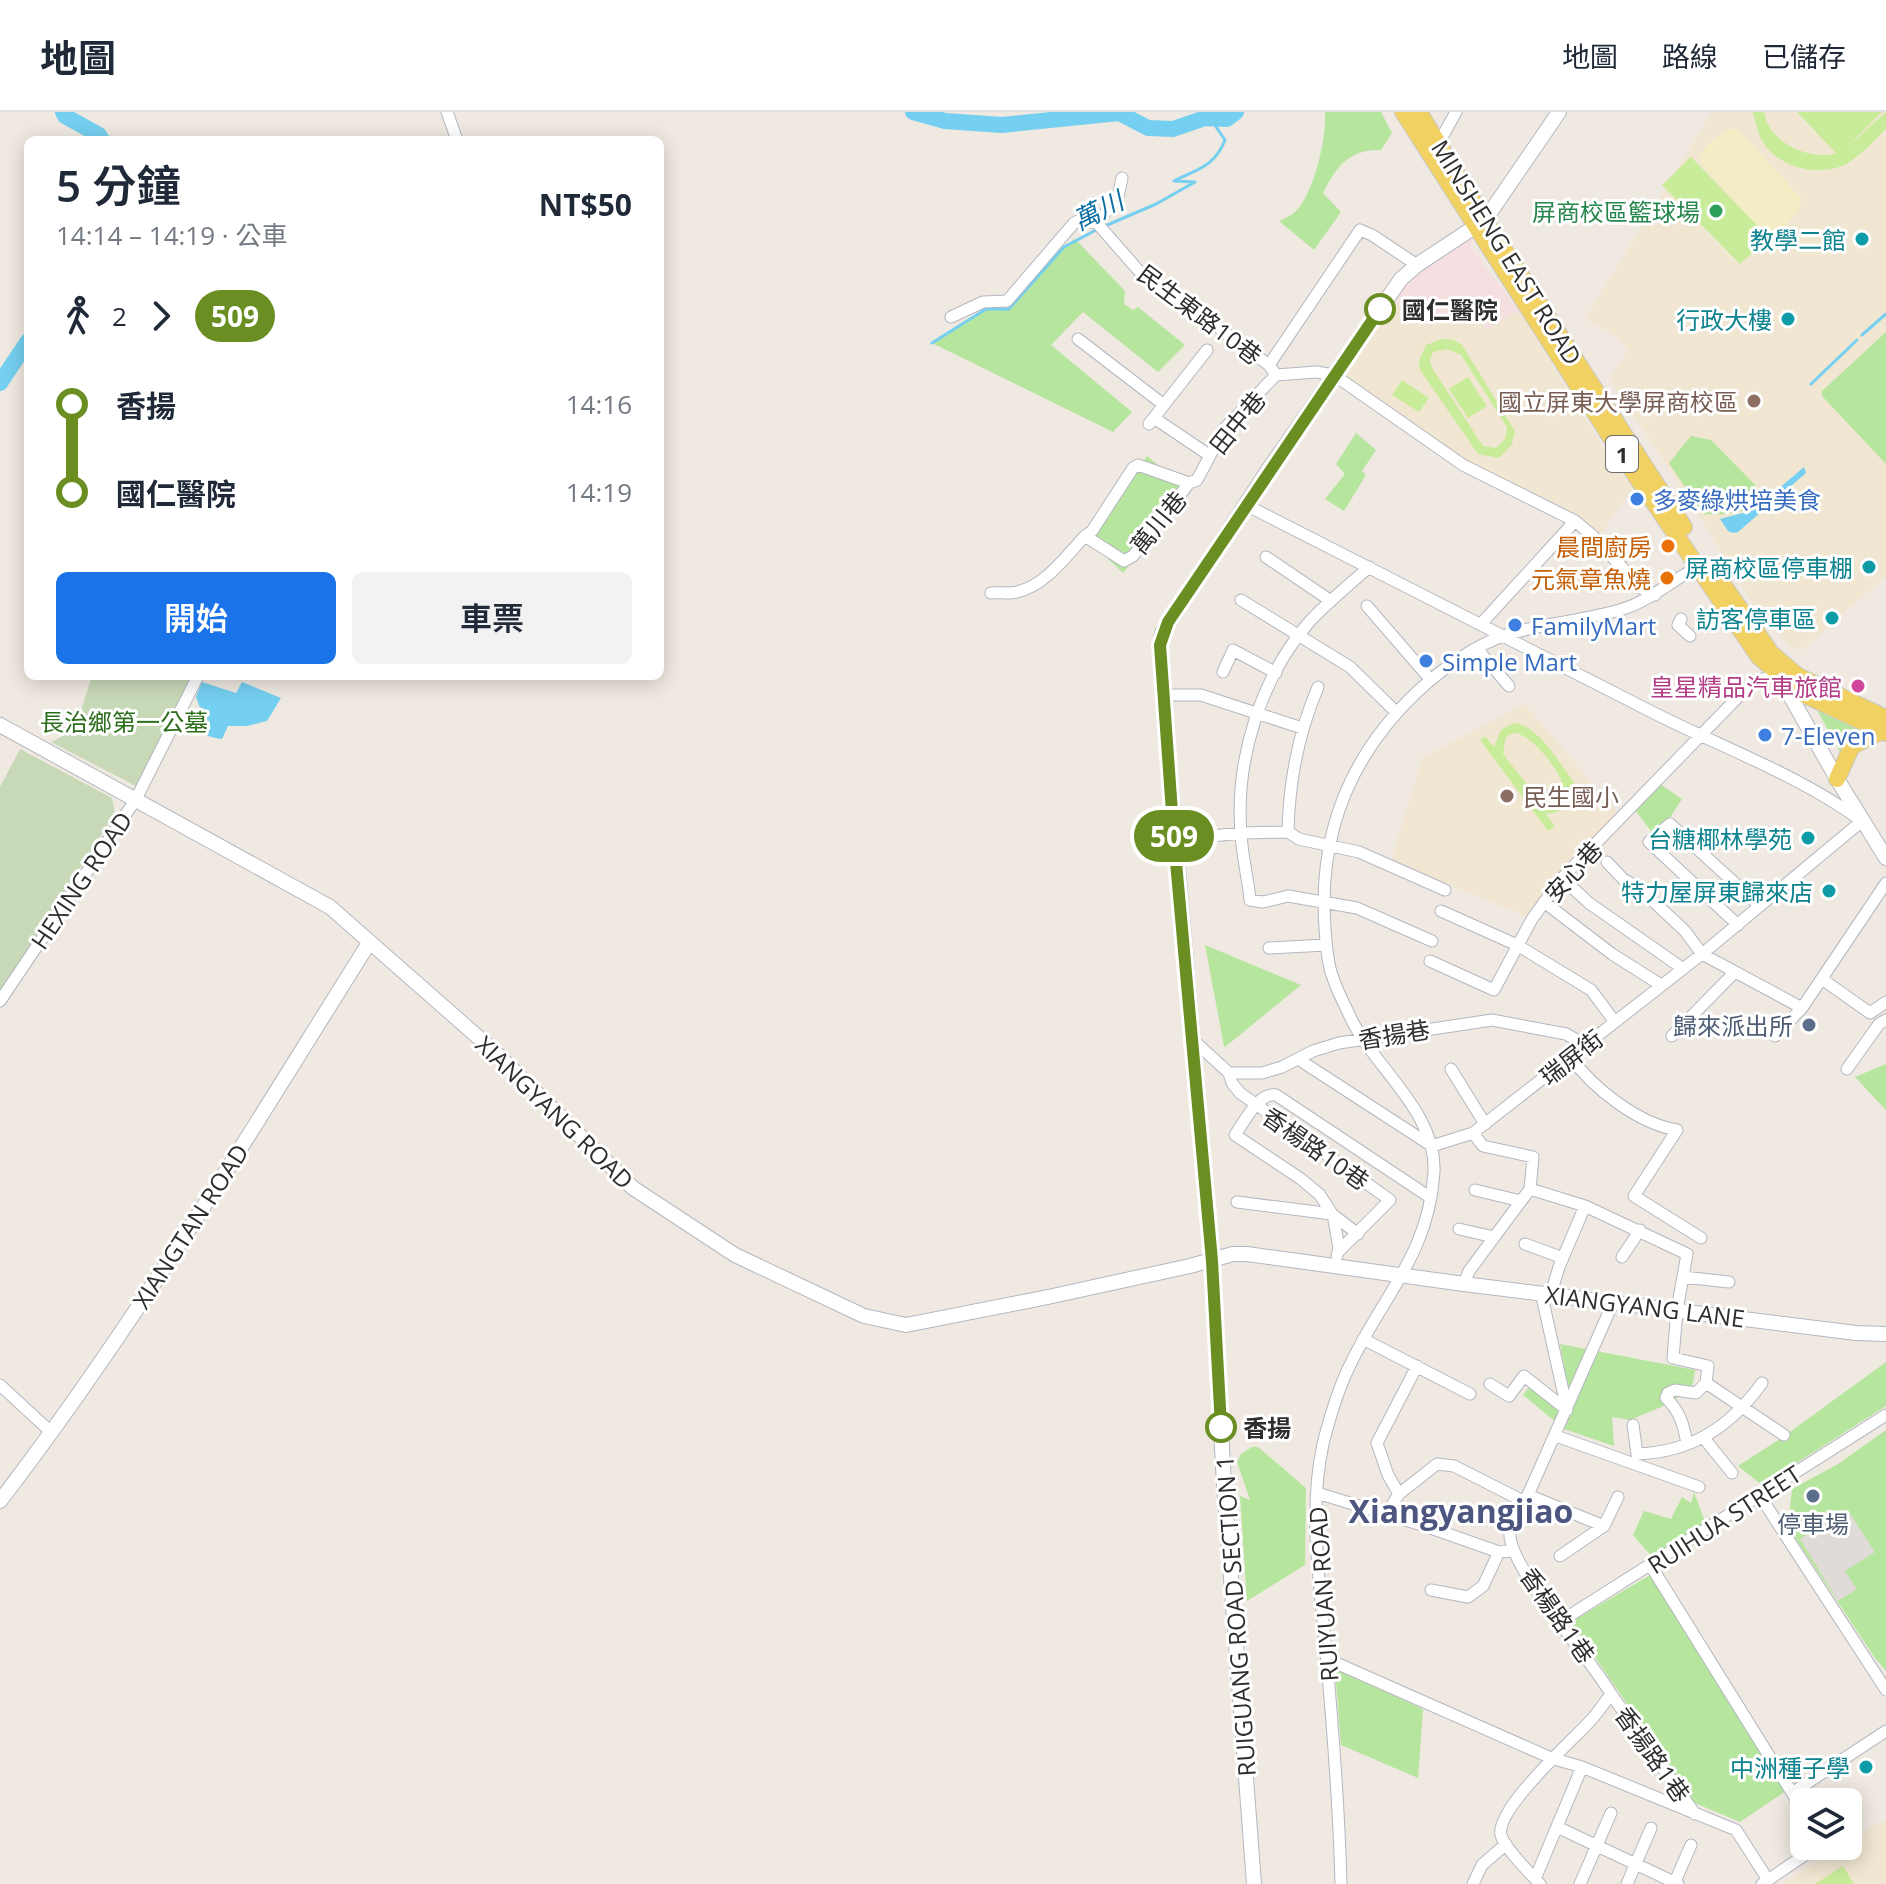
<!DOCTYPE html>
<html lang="zh-TW">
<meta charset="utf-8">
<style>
body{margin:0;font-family:"Open Sans","Noto Sans TC",sans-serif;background:#f2f2f3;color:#1f2937;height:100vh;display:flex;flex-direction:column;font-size:30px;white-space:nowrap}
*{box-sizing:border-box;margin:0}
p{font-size:26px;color:#747a83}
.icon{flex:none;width:44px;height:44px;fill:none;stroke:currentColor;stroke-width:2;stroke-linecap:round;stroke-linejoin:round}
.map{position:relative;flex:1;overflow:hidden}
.sheet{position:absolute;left:24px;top:24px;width:640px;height:544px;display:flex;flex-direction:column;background:#fff;border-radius:12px;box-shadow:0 4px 20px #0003}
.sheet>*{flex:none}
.badge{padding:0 16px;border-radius:26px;font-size:28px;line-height:52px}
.fabs{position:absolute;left:1790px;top:1676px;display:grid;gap:16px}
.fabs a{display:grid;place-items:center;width:72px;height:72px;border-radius:12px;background:#fff;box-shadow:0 4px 20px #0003;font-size:40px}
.map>.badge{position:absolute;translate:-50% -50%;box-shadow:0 0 0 4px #fff}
.legs{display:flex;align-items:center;gap:12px;height:88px;padding:0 32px;font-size:26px}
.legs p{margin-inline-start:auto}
.overview{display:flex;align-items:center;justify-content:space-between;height:136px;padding:0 32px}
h1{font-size:44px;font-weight:600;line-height:60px}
.cta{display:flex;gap:16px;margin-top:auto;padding:16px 32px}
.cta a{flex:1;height:92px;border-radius:12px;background:#1a73e8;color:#fff;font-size:32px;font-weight:600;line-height:92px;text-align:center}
.cta a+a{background:#f2f2f3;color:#1f2937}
ul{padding:0 32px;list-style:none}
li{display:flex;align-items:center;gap:28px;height:88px;font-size:30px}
li i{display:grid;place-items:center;width:12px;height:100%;margin:0 10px;background:currentColor}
li i::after{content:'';width:20px;height:20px;margin:-10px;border:6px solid;border-radius:50%;background:#fff}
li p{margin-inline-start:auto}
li:first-child i{background:linear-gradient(#0000 50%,currentColor 0)}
li:last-child i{background:linear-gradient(currentColor 50%,#0000 0)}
header{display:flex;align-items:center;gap:48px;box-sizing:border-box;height:112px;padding:0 40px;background:#fff;border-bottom:2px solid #e0e1e3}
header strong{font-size:38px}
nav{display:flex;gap:44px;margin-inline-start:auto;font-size:28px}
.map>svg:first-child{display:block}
</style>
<header>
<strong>地圖</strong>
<nav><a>地圖</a><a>路線</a><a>已儲存</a></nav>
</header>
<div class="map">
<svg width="1886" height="1772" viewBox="0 0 1886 1772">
<rect width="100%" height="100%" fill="#efe9e1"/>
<path fill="#f0e6d1" d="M1712,0h174v464l-85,75 -12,-5 -35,-40 -69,-113 -76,-114 19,-29 -17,-17 -26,-14z
M1394,188l36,25 38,-16 19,20 32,-18 99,160 16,16 -33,46 -39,-26 -97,-47 -122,-84z
M1525,592l97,114 -90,101 -84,-35 -3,6 -55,-25 32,-107z
M1886,1706v66h-104l61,-38h5v-3z"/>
<path fill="#f5dfe0" d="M1472,124l-1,12 48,63 -32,18 -19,-20 -38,16 -17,-1 -19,-24 3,-6 19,-22z"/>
<path fill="#b6e59e" d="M1325,0h56l11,21 -11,17c-32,-1 -45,17 -58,43l18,19 -27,38 -35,-29c6,-3 12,-5 17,-10 18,-18 31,-74 29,-99z
M1075,127l50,52 -1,13 9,6 5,-3 47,38 -27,27 -75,-60 -32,33 81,67 -19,20 -181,-89 54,-34h23l55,-62z
M1886,220v132l-64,-68v-5z
M1356,321l20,17 -14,21 4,4 -22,36 -19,-12 20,-25 -9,-10z
M1691,324l20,4 47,48 4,7c-10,20 -40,20 -59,19l-34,-51z
M1147,344l42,34 -66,83 -40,-38z
M1816,596l46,23 -11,9 -9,16z
M1660,672l22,15 -15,23 -18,14 2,-5 -16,-21z
M1205,833l96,40 -76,62 -1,-1z
M1886,952v46l-31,-33z
M1560,1232l135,26 -2,14 -8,9 -19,12 -36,15 -18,-3 2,29 -50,-17 -41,-34 13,-17 36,29z
M1886,1250v44l-124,79 -24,-19 45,-29z
M1886,1318v241l-11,-13 -87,-131 4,-38 46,-25z
M1252,1335h6l48,41 -1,77 -58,36 -7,-105 10,4 -13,-38 4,-8z
M1694,1380l12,32 -53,34 -20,-23 11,-24 27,8 11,-22 9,6z
M1650,1463l136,216 -46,31 -45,-19 -124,-181z
M1335,1557l88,40 -5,69 -77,-33z"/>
<path fill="#f3ecc5" d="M1731,17h6l65,70c-4,16 -19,33 -36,36l-66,-72c1,-17 17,-27 31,-34z"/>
<path fill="#c8d9b8" d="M92,564h102l-48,97 -10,13 -85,-44 24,-12z
M20,637l92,49 3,16 -115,178v-205z"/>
<path fill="#c9ec9a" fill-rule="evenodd" d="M1753,0h11c4,30 46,50 72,41l-39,-41h85l-37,37 41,-37v17c-12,12 -24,25 -38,34 -29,16 -73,5 -88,-26 -3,-8 -5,-17 -7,-25z
M1691,45l78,81 -29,26 -78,-79z
M1442,227l12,1 8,5 53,86 -3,13 -13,14 -21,-4 -58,-84 -1,-9 7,-16zM1447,237l14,6 46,72 -2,12 -9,9 -13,-2 -51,-78 -2,-7 3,-9z
M1468,265l19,29 -19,12 -19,-29z
M1402,268l27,18 -10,14 -27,-17z
M1514,611c25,3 45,40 60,59 2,20 -8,30 -28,32l9,12 -7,5 -68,-91 5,-4 9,11 7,-17zM1514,621c17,0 52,43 50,60l-9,10 -15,-2 -37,-47 3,-17z
M1843,1754l11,18h-39z"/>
<path fill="#dfdcd8" d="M1847,1397l28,43 -30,19 12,18 -19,12 -38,-62z"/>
<path fill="#75cff0" d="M1804,355l2,6 -68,59 -5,1 -5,-2 -8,-12 34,-9z
M202,570l34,11 6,-11 39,16 -14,23 -20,5h-19l-6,13c-10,-1 -20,-5 -28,-11v-8l7,-9 -5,-14z"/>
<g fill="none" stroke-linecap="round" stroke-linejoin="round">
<path stroke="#75cff0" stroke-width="3" d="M1105,114l51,-22 39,-22 -21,-1c24,-12 41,-15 51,-41l-15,-22
M1862,223l24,-21
M932,231l54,-34h23l55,-62 34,-18
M1811,272l46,-44"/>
<path stroke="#75cff0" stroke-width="16" d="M63,0l2,4 34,19 3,5
M913,0l32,9 57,4 117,-12 29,15 25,1 32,-11 22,1 9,-7
M0,271l28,-42"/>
<defs>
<path id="minor" d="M447,0l10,28
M1437,34l19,-34
M1097,111l21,-26 4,-19
M951,205l32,-15 24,-1 67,-78 6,-3 17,3 48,55 64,39 6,8 54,40 7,10
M1078,227l86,66
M1269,253l91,-135 12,5 45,30
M1154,306l55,37
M1149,312l58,-74
M1189,371l-51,-18 -5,3 -41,63 -7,5 39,25 9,-5 56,-73 8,-3 27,-51 52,-54 40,-3 18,3 129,90 112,56 18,15 48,52 14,7
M1246,393c135,68 270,138 406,207 73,37 143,61 210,109l-160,133 -229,179 -41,13 -134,-87
M1266,445l65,44
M1369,455c-20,18 -41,35 -59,54 -49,56 -75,138 -69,212 1,23 7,45 9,67l13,2 25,-6 69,12 75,33
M991,481c8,-1 18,1 26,-1 29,-7 48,-35 68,-56
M1241,488l109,67 46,45
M1367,494l63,73
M1681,507l-3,6 12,11
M1481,512l94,-103
M1478,538l31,36
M1223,560l10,-22 43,23
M1163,583h38l101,33
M1288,720c1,-51 10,-98 30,-145
M1174,728l67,-7 47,-1 11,7 60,13 86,38
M1607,750l16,17 16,9 46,43 17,23 100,54
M1562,766l27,25 93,65
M1544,790l68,52 49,31
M1441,799l76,34 74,45 24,32
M1738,813l-89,-83 21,-18 90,82
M1269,836l57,-3
M1430,849l64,29 38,-71 30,-41 180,-185 13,-12 23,-6
M1822,867l48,34 16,-11
M0,889l136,-202 62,-123
M1672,924l63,-64
M1775,924l27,-28 84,-125
M1192,927l37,34 3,10 8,10 150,107 -52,52
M1571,945c21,31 68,67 106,73l-43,66 67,42
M1451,957l34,55
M1847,957l32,-45 7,-4
M1229,961h33l20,-6 31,-16 26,-8 153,-23 74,14 20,11
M1530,1077l55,17 102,48 -10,56 -4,48 35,8 -2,17 78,52
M1475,1078l46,11
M1237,1090l95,12
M1333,1103l6,33 -2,8
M1459,1117l35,8
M1358,1122l-26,-20 -12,-19 -19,-16 -66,-44c10,-14 23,-43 41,-40l155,103
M1525,1132l38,14
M1622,1145l18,-27
M1683,1165l46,5
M1464,1172l5,-13 61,-82 3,-32 -50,-11 -10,-13
M1541,1180l26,117
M1551,1181l8,-26 26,-61
M1363,1227l107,55
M1490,1272l19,12 15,-20 43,34
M0,1273l52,48
M1633,1313l4,29c55,-2 93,-27 125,-71
M1556,1324l143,51
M1703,1325l29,36
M1687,1332c-3,-18 -7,-33 -21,-46l2,-5 7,-3 21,3 10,-10
M1317,1381l108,33 74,26 14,-1
M1399,1382l-11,-19 -11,-32 40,-77
M1528,1383l76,31
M1760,1384l126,194
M1386,1402l13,-20 38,-30 17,2 69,35
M1560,1444l44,-30 14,-29
M1651,1454l153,246
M1431,1478l37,7 15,-11 16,-34
M1561,1509l325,-206
M1327,1547l224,99 31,9 154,63 32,50 -6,4
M1611,1582l84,120
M1792,1681l94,-62
M1557,1715l121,57
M1535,1767l47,-112
M1768,1768l50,-34
M1341,1772c-2,-78 -8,-155 -15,-232 -6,-69 -18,-139 -3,-208 7,-28 16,-58 29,-83 33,-68 77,-108 82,-189 3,-62 -64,-107 -86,-160 -6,-12 -12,-24 -16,-37 -5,-14 -6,-32 -7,-47 -7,-95 25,-173 93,-237 24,-22 57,-46 88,-56 37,-12 79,-14 117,-26 31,-10 54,-34 84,-46
M1473,1772l9,-19 24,-21
M1540,1772c-9,-10 -36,-36 -39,-49 -6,-26 73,-96 91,-116 7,-8 13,-17 19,-25 -19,-34 -104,-129 -101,-161 1,-11 11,-30 18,-38l85,-192
M1580,1772l31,-71
M1627,1772l24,-56
M1674,1772l17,-39"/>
<path id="tertiary" d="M1779,564l58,103 49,79
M0,613l330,182 165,145 138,136 102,67 129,61 42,9 142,-28 142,-31 43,-12h14l217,30 392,49 30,1
M0,1389c136,-177 250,-369 369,-558
M1254,1772l-30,-399 -12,-224 -49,-566 -3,-50 2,-12 104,-160 135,-194 16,-14 68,-45 74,-108"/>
<path id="primary" d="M1403,0l224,351 132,194 44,37 83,39
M1419,0l66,108 199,307
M1724,474l47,67 27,23 88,42
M1837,667l15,-33 30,-15"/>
</defs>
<use href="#minor" stroke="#b4b7c1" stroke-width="13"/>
<use href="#tertiary" stroke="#b4b7c1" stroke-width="16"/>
<use href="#primary" stroke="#c9c9c9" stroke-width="18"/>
<use href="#minor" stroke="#fff" stroke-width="11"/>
<use href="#tertiary" stroke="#fff" stroke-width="14"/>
<use href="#primary" stroke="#f2d163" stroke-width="16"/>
</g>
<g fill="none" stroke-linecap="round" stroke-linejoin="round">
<defs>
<path id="line-1" d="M1221,1315l-9,-166 -38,-421 -14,-195 8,-23 212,-313"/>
</defs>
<use href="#line-1" stroke="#fff" stroke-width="18"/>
<use href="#line-1" stroke="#6b8e23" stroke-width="12"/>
</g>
<circle fill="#2e9e5b" stroke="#fff" stroke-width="3" cx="1716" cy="99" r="8"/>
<g fill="#0f9aa8" stroke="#fff" stroke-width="3">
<circle cx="1862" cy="127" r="8"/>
<circle cx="1788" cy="207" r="8"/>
<circle cx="1869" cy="455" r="8"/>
<circle cx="1832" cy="506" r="8"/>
<circle cx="1808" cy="726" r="8"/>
<circle cx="1829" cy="779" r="8"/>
<circle cx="1866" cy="1655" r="8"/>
</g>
<g fill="#fff" stroke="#6b8e23" stroke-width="4">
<circle cx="1380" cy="197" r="14"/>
<circle cx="1221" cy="1315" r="14"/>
</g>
<g fill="#8d6e63" stroke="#fff" stroke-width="3">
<circle cx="1754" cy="289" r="8"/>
<circle cx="1507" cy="684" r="8"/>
</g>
<g fill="#3f7fe0" stroke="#fff" stroke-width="3">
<circle cx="1637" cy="387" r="8"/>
<circle cx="1515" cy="513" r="8"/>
<circle cx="1426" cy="549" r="8"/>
<circle cx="1765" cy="623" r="8"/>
</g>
<g fill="#e8710a" stroke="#fff" stroke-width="3">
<circle cx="1668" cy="434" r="8"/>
<circle cx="1667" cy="466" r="8"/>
</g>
<circle fill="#d1479c" stroke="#fff" stroke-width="3" cx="1858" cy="574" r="8"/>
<g fill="#5c6f8a" stroke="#fff" stroke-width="3">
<circle cx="1809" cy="913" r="8"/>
<circle cx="1813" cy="1384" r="8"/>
</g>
<g text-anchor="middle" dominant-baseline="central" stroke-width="6" stroke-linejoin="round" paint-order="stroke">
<rect fill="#fff" stroke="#6d6d6d" stroke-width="2" x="1606" y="324" width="32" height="36" rx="6"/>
<g font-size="22" font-weight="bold" fill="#2e2e2e">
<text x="1622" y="342">1</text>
</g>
<g font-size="24" fill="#27864d" stroke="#fff" text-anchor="end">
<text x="1700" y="99">屏商校區籃球場</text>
</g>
<g font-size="24" fill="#0d838f" stroke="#fff" text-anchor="end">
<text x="1846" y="127">教學二館</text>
<text x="1772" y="207">行政大樓</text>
<text x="1853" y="455">屏商校區停車棚</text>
<text x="1816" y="506">訪客停車區</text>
<text x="1792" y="726">台糖椰林學苑</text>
<text x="1813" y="779">特力屋屏東歸來店</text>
<text x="1850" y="1655">中洲種子學</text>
</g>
<g font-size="24" fill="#2e2e2e" stroke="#fff">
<text transform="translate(1507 140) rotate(58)">MINSHENG EAST ROAD</text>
<text transform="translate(1200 202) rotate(37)">民生東路10巷</text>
<text transform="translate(1237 310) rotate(-51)">田中巷</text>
<text transform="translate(1158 410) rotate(-51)">萬川巷</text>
<text transform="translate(1573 759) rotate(-48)">安心巷</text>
<text transform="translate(81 768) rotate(-56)">HEXING ROAD</text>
<text transform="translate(1394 922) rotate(-9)">香揚巷</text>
<text transform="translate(1571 945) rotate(-38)">瑞屏街</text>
<text transform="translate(555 1000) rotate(44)">XIANGYANG ROAD</text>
<text transform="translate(1316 1036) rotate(35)">香楊路10巷</text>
<text transform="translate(190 1114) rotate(-57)">XIANGTAN ROAD</text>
<text transform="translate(1645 1194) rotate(7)">XIANGYANG LANE</text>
<text transform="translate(1724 1407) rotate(-33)">RUIHUA STREET</text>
<text transform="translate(1323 1482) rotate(-94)">RUIYUAN ROAD</text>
<text transform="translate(1558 1503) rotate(55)">香楊路1巷</text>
<text transform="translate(1235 1504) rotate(-94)">RUIGUANG ROAD SECTION 1</text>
<text transform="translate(1653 1642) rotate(55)">香揚路1巷</text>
</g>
<g font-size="24" font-weight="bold" fill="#2e2e2e" stroke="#fff" text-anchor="start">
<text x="1402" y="197">國仁醫院</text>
<text x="1243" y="1315">香揚</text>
</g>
<g font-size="24" fill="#785e54" stroke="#fff" text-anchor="end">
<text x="1738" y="289">國立屏東大學屏商校區</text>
<text x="1523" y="684" text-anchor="start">民生國小</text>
</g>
<g font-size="24" fill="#366cbe" stroke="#fff" text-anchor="start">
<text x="1653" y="387">多麥綠烘培美食</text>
<text x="1531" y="513">FamilyMart</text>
<text x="1442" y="549">Simple Mart</text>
<text x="1781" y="623">7-Eleven</text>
</g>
<g font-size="24" fill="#c56008" stroke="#fff" text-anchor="end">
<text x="1652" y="434">晨間廚房</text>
<text x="1651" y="466">元氣章魚燒</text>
</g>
<g font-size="24" fill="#b23c85" stroke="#fff" text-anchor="end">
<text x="1842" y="574">皇星精品汽車旅館</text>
</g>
<g font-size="24" fill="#2c6e1b" stroke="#fff">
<text x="124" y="609">長治鄉第一公墓</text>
</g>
<g font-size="24" fill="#4e5e75" stroke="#fff" text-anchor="end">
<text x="1793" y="913">歸來派出所</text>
<text x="1813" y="1411" text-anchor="middle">停車場</text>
</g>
<g font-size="26" font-style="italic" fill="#0d6fa3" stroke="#fff">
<text transform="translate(1098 98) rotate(-27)">萬川</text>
</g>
<g font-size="32" font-weight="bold" fill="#4d5680" stroke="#fff">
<text x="1461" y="1398">Xiangyangjiao</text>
</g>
</g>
</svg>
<div class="fabs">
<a><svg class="icon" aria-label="layers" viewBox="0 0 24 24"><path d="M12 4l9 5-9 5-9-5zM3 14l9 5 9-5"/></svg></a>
</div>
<b class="badge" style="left:1174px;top:724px;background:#6b8e23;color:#fff">509</b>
<section class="sheet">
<div class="overview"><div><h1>5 分鐘</h1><p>14:14 – 14:19 · 公車</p></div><b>NT$50</b></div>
<div class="legs"><svg class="icon" aria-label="walk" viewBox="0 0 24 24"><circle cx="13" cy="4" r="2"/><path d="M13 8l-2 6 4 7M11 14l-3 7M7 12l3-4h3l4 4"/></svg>2<svg class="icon" aria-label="forward" viewBox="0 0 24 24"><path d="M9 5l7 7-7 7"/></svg><b class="badge" style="background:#6b8e23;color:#fff">509</b></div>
<ul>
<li><i style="color:#6b8e23"></i><b>香揚</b><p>14:16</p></li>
<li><i style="color:#6b8e23"></i><b>國仁醫院</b><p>14:19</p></li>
</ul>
<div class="cta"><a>開始</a><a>車票</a></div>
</section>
</div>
